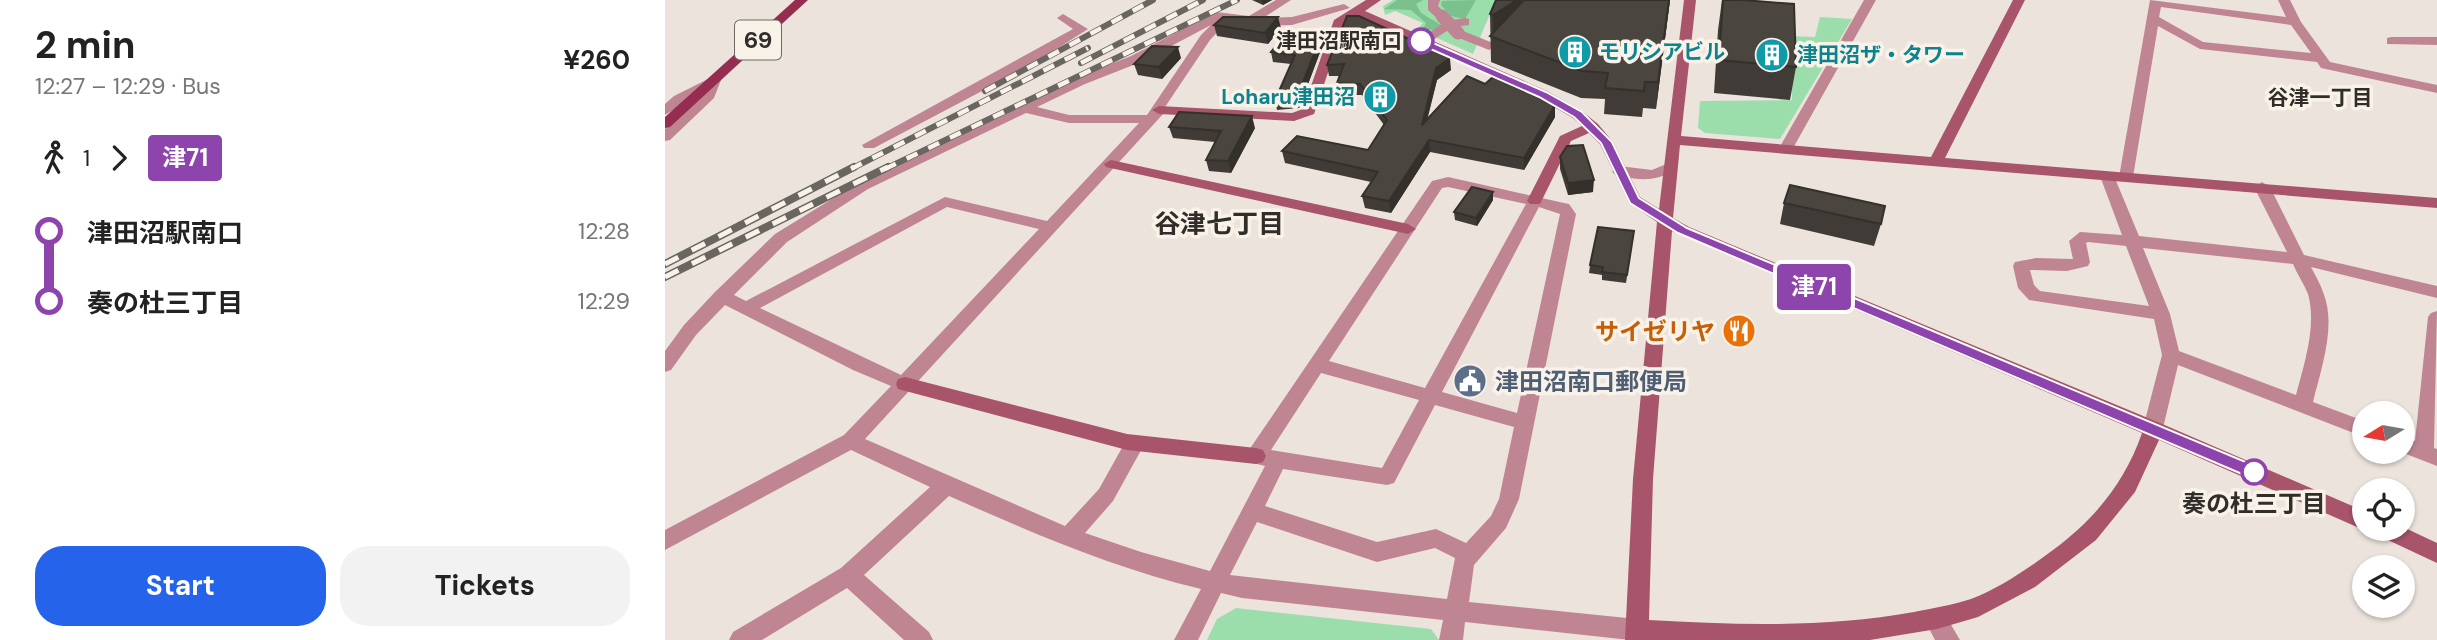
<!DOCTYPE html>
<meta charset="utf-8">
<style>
body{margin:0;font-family:"DM Sans","Noto Sans JP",sans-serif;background:#f2f2f2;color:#222;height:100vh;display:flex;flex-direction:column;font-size:26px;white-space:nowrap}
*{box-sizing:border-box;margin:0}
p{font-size:23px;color:#767676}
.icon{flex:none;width:38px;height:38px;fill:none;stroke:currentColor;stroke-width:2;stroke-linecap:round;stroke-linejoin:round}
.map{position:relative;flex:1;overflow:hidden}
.side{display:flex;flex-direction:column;background:#fff;width:665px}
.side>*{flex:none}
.badge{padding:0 14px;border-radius:5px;font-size:24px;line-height:46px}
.needle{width:46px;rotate:259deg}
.tools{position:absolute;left:1687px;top:401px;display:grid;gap:14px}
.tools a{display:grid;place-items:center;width:63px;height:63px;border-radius:50%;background:#fff;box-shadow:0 2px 5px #0004;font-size:35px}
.map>.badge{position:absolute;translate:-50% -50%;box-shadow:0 0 0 4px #fff}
.legs{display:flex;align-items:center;gap:10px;height:77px;padding:0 35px;font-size:23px}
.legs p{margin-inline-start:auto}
.head{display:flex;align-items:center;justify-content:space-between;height:119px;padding:0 35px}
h1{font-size:38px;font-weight:700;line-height:52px}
.primary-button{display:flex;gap:14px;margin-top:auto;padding:14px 35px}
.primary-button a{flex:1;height:80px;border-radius:28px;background:#2563eb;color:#fff;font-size:28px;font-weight:700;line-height:80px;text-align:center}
.primary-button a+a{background:#f2f2f2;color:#222}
ul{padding:0 35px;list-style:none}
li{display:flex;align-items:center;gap:24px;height:70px;font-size:26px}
li i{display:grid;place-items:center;width:10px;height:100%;margin:0 9px;background:currentColor}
li i::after{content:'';width:18px;height:18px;margin:-9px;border:5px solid;border-radius:50%;background:#fff}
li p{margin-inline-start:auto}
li:first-child i{background:linear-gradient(#0000 50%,currentColor 0)}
li:last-child i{background:linear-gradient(currentColor 50%,#0000 0)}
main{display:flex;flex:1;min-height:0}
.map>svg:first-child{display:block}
</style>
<main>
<section class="side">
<div class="head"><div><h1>2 min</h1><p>12:27 – 12:29 · Bus</p></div><b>¥260</b></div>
<div class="legs"><svg class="icon" aria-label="walk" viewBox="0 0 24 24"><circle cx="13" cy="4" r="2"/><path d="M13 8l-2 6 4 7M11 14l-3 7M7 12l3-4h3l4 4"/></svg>1<svg class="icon" aria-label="forward" viewBox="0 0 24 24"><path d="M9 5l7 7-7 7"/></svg><b class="badge" style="background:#8e44ad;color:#fff">津71</b></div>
<ul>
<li><i style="color:#8e44ad"></i><b>津田沼駅南口</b><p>12:28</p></li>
<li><i style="color:#8e44ad"></i><b>奏の杜三丁目</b><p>12:29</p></li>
</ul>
<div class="primary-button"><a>Start</a><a>Tickets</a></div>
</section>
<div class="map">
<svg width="1772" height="640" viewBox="0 0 1772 640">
<rect width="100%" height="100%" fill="#ece4dc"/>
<path fill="#9bddab" d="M728,0h103l-23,54 -56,-25 6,-6 -28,-12 -10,4 -2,-9z
M1155,17l32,2 -72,120 -75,-6 -7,-5 2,-27 92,-1 -1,-64 24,1z
M571,608l195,21 8,11h-232l10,-21z"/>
<path fill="#7ac18d" d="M732,0h26l-7,4 5,9 20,12 -6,5 -12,-1 3,-6 -15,-13 -27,-1z
M811,0l-11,19 -14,-3 -10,-11 1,-4z"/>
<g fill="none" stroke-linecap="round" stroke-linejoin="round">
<path fill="#c08592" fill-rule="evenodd" d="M611,0h15l-28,18 29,-1 52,-13 6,4 -58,17 -26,1 -37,-6 -19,20 -45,67 -1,6 -299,326 200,87 34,-37 29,-52 7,-2 7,2 3,6 -32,58 -28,32 56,19 69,19 55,-105 -16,-4 -3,-6 3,-6 183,-269 16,-4 116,26 5,1 7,10 -57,285 -13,29 -32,37 -5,37 168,17 8,3 3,8 -3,8 -15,2 -165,-18 -2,18h-24l4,-20 -201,-22 -21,-5 -23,47h-24l27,-51c-88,-21 -171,-57 -252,-93l-85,79 65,57 4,8h-29l-57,-52 -85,52h-33l4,-8 108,-64 89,-81 -79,-37 -186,100v-20l179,-95 47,-49 -38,-16 -128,-65 -29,30 -25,35 -6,2v-21l19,-26 31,-33 60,-58 83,-51 217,-105 56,-22 85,-44 33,4zM546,25l-10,10 -54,80h-78l-32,-8 48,-23 56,-22zM361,113l43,10h70l-92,98 -102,-24 -199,104 -12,-6 53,-53 81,-53zM783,187l78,17 -101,184 -96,-27 113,-173zM282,207l92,22 -138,146 -141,-67zM874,207l21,7 -43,199 -75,-21zM656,373l98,27 -37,68 -111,-18zM770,405l79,22 -15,72 -8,17 -25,27 -30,-14 -59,13 -112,-36 18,-37 104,16 7,-2zM592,522l120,40 58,-14 20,10 -8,41 -217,-24z
M763,0h12l-2,6 10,10 -2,3h-8l-10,-9z
M1199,0h12l-84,150 -2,3h-10l-2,-3z
M1485,0l136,17 -8,-17h12l11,22 29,40 107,23v8l-116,-25 -4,-6 -117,-13 -42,-23 -25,151 -2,3h-10l-2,-3zM1496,7l130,18 20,28 -108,-11 -44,-25z
M398,14l25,15 -55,35 -159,84h-10l-2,-3 211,-116 -16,-11z
M800,18l4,1v6l-16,2 -20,13h-8l-2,-3 23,-16z
M793,29l35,14 2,3 -6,4 -35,-14v-6z
M1726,37h46v8l-50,-1v-6z
M49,76l7,4 -7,18 -44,42 -5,1v-12l39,-38 -39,24v-11l9,-8z
M1006,162l7,5 -2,3c-21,12 -40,11 -62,4l-2,-3 7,-5 33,4z
M1442,171l7,5 25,60 148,16 -33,-65 8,-5 8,5 34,68 133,31v12l-126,-31c4,8 9,16 12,25 14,33 -2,77 -10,110l51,19v16l-186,-72 -15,63 -3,5 -7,3 -7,-3 -3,-5 19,-73 -8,-36 -125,-19 -11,-12 -5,-22 2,-4 21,-4 37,1 -4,-18 11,-9 42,3 -22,-59zM1423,242l38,4 23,60 -109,-15 -6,-6 -4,-15 37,1 21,-5 2,-4 -4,-19zM1478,248l150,16c4,10 11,20 15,30 9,32 -4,70 -12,101l-117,-44 -9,-37z
M1772,311l-3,137 3,1v17l-36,-14h2v-16l12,5 13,-124 3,-4z
M1270,608l8,3 17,29h-25l-11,-21 3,-8z"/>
<path fill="#a8546b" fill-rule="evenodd" d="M701,0h15l-16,11 182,80 36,21 15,12 15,18 27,55 19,12 25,-209h12l-15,136 250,21 82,-157h12l-80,158 492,40v10l-757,-63 -7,73 16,9 471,196 204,88v17h4l-11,-1 -198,-87 -24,52 -39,48 -61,47 -57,30 -41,12 -67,11h-245l8,-161 24,-257 -28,-19 -29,-59 -11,-11 -18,8 -31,63h-10l-3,-3 33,-65 22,-10 -9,-8 -36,-21 -181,-81 -11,6 -31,92 -20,7 -135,-7 -7,-4 7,-4 133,7 11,-4 31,-89zM1007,231l470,202c-17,49 -47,86 -89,117 -24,18 -53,38 -82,49 -18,6 -38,9 -57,13 -87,16 -177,13 -265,8l4,-141z
M446,160l297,64 8,5 -8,5 -302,-67 -2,-3z
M240,377l222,57 129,14 7,2 3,6 -3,6 -7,2 -129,-14 -229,-61 -2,-5 2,-5z
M1738,527l34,16v20l-62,-29 -3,-6z"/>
<path fill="#942d4f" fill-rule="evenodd" d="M130,0h13l-138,127 -5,1v-11z"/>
<defs>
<path id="rail-far1" d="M416,63l122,-63
M320,91l168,-91
M186,169l237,-121
M220,169l352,-169"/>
<path id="rail" d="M0,264l189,-97
M0,277l223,-110"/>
</defs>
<use href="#rail-far1" stroke="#696560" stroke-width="6"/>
<use href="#rail" stroke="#696560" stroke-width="8"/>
<use href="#rail-far1" stroke="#f9f2e9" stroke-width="4.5" stroke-dasharray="12" stroke-linecap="butt"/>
<use href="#rail" stroke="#f9f2e9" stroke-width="5" stroke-dasharray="15" stroke-linecap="butt"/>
<path stroke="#c08592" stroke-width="13" d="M777,16l16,17"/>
</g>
<path fill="#403b36" d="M587,0h20l-9,5z
M831,0h174l-14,109 -13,-1 -1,9 -38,-3 1,-15 -24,-1 -90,-36 -1,-48z
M1057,0l74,67 -6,33 -76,-7 4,-63z
M682,16l104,54 -14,10 -10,39 128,-2 -31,53 -94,-18 -39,61 -26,-5 -3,-12 9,-14 -86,-19 -3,-12 86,-1 16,-25 -22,-30h-23l-2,-12 2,-7h-10l-2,-11z
M549,25l67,3 -13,16 -51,-8z
M655,38l2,9 -23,61 -22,2 -2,-10 16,-36 -18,-2 -2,-10z
M516,58l-19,21 -24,-4 -4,-11z
M504,127l86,1 -24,45 -22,-2 -3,-11 9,-18 -42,-4z
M895,157l33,35 -25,3 -8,-26z
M828,192v8l-16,26 -22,-6 -1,-8z
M1119,203l97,21 -7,22 -94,-22z
M969,231l-8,52 -24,-3v-5l-13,-2 1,-8z"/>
<path fill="#34302c" d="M597,0h10l-9,5z
M852,0h4l1,22 -28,15 -1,-22z
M1004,0h1l-14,109 2,-27z
M613,17l3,11 -13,16 -3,-11z
M655,38l2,9 -23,61 -2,-10z
M513,47l3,11 -19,21 -3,-12z
M785,58l1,12 -14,10 -14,57 -1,-12 14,-57z
M890,105v12l-31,53v-12z
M587,116l3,12 -24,45 -3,-12z
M764,140l1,12 -39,61 -2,-12z
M929,180l-1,12 -25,3v-12z
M828,192v8l-16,26 -1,-8z"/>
<path fill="#4b453f" stroke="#34302c" stroke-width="2" d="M831,0h21l-24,15 -3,-1z
M859,0h145l-11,82h-13l-1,9 -39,-3 3,-15 -26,-2 -92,-35z
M1058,0h20l51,4 2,63 -77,-7z
M682,16h12l91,42 -14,10 -14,57 45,-49 18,8 8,-7 62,28 -31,53 -95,-18 -40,61 -27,-5 16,-24 -96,-21 15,-15 71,14 19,-30 -27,-36 -23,-1 7,-19 -17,1z
M558,17h55l-13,16 -51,-8z
M620,34l35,4 -23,60 -22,2 20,-45 -24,-3z
M487,46l26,1 -19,20 -25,-3z
M514,112l73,4 -24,45 -22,-1 15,-29 -52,-4z
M918,145l11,35 -26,3 -8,-26 7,-11z
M1125,185l95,21 -4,18 -97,-21z
M807,187l21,5 -17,26 -22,-6z
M933,227l36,4 -7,44 -25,-3 1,-5 -13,-2z"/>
<path fill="#8e44ad" stroke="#fff" stroke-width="2" d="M752,39h7l122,53 36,20 30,30 27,56 48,30 573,240 2,4 -2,5h-11l-571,-244 -48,-30 -29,-60 -27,-26 -35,-20 -122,-54z"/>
<defs>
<symbol id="building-disc" viewBox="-11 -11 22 22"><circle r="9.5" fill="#0f9aa8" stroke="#f9f2e9"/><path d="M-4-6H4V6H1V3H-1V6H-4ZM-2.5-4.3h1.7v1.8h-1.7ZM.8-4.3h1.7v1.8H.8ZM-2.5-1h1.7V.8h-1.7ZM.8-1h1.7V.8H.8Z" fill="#fff"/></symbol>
<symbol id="restaurant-disc" viewBox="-11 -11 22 22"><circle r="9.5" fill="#e8710a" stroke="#f9f2e9"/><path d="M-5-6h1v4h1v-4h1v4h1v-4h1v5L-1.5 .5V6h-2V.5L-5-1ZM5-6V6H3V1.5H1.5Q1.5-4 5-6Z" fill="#fff"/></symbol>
<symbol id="civic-disc" viewBox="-11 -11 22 22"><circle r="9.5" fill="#5c6f8a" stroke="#f9f2e9"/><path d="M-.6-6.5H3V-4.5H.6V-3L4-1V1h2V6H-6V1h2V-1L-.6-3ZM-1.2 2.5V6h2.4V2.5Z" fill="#fff"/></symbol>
</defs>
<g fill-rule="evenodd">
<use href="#building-disc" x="891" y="33" width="38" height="38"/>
<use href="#building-disc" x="1088" y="36" width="38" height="38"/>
<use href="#building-disc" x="696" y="78" width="38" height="38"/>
<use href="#restaurant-disc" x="1055" y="312" width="38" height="38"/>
<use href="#civic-disc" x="786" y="362" width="38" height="38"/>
</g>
<g fill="#fff" stroke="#8e44ad" stroke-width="3.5">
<circle cx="756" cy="41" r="12"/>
<circle cx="1589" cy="472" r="12"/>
</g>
<g text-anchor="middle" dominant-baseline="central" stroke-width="7" stroke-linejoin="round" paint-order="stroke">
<g font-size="21" font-weight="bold" fill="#302d2a" stroke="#f9f2e9" text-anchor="end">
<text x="737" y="41">津田沼駅南口</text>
</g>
<g font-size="21" font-weight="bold" fill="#0d838f" stroke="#f9f2e9" text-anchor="start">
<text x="934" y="52">モリシアビル</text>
<text x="1132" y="55">津田沼ザ・タワー</text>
<text x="690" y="97" text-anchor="end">Loharu津田沼</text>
</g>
<g font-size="21" font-weight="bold" fill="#302d2a" stroke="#f9f2e9">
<text x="1655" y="98">谷津一丁目</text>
</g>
<rect fill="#f9f2e9" stroke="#6c6863" stroke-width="2" x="70" y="20.5" width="46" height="39" rx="5"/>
<g font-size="23" font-weight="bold" fill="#302d2a">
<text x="93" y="40">69</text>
</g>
<g font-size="24" font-weight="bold" fill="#c56008" stroke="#f9f2e9" text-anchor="end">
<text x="1050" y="331">サイゼリヤ</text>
</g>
<g font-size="24" font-weight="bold" fill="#4e5e75" stroke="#f9f2e9" text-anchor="start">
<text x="830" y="381">津田沼南口郵便局</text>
</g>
<g font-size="24" font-weight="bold" fill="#302d2a" stroke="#f9f2e9">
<text x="1589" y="503">奏の杜三丁目</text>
</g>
<g font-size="26" font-weight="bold" fill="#302d2a" stroke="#f9f2e9">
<text x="554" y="224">谷津七丁目</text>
</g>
</g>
</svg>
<div class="tools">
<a><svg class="needle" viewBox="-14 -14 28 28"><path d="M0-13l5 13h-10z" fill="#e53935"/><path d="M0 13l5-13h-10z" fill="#767676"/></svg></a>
<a><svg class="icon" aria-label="locate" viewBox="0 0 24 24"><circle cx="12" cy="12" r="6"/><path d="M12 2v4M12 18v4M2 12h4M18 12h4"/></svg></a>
<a><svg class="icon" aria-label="layers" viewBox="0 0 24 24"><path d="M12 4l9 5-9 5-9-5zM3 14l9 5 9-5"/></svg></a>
</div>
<b class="badge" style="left:1149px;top:287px;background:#8e44ad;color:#fff">津71</b>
</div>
</main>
